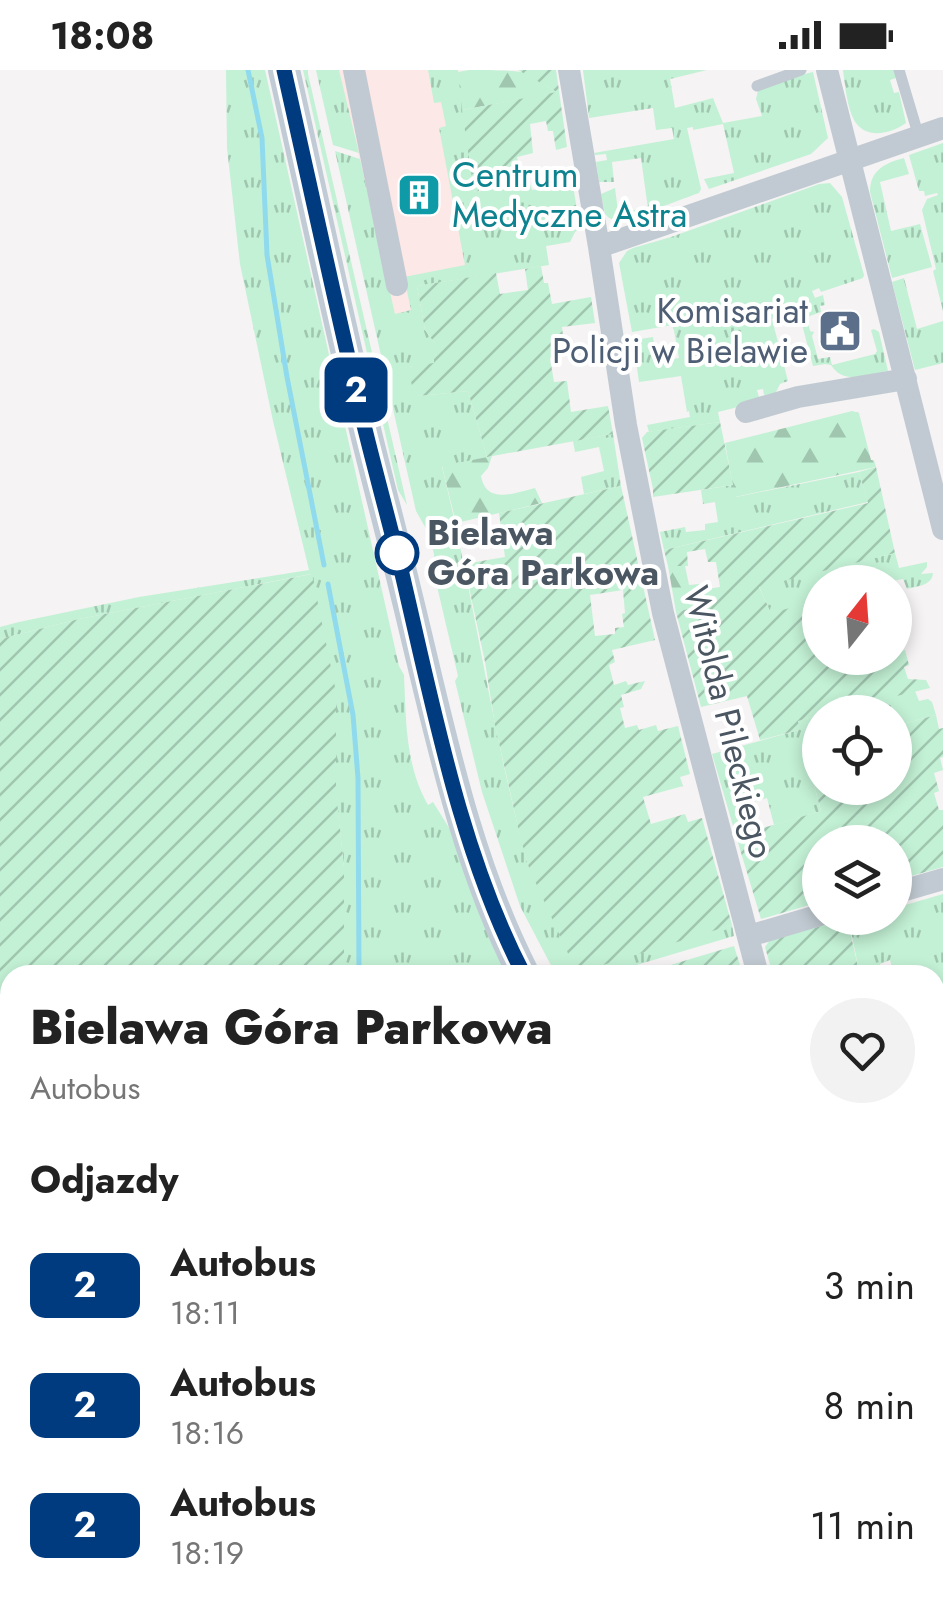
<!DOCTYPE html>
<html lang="pl">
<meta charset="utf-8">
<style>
body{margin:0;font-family:Jost,sans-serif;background:#f2f2f2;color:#222;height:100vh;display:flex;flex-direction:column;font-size:38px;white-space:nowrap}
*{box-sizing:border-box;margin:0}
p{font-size:32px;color:#767676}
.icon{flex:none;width:55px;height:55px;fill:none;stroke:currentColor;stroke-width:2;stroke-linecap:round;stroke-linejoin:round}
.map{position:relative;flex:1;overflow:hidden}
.details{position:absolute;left:0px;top:895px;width:945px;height:642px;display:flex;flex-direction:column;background:#fff;border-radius:30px 30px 0 0;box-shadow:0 5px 15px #0003}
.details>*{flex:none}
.badge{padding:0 20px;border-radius:15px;font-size:35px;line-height:65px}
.needle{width:65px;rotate:17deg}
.buttons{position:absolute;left:802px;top:495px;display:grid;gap:20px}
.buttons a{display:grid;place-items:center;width:110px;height:110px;border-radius:50%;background:#fff;box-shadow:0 5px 15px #0003;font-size:50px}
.map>.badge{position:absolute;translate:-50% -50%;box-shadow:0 0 0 5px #fff}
h2{padding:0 30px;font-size:38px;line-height:90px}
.round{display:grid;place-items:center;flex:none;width:105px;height:105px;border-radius:52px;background:#f2f2f2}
.summary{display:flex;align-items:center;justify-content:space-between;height:170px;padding:0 30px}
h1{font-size:48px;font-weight:800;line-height:75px}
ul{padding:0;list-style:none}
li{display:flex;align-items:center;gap:30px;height:120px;padding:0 30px}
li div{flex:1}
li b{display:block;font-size:38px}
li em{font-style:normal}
li .badge{min-width:110px;font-weight:700;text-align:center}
.status{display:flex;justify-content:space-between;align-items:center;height:70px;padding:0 50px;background:#fff;direction:ltr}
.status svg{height:28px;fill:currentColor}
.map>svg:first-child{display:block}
</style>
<div class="status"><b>18:08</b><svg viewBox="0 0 49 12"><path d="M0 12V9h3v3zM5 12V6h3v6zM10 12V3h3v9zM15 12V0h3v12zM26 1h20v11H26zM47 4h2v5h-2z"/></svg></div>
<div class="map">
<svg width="943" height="1537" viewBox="0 0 943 1537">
<defs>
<pattern id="grass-tufts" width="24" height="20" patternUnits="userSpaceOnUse" patternTransform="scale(2.5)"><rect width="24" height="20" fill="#c3f1d5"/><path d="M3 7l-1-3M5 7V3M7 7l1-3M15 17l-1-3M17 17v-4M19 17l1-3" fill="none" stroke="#a0c6b0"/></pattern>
<pattern id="forest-firs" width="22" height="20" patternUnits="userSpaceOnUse" patternTransform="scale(2.5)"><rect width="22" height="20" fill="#c3f1d5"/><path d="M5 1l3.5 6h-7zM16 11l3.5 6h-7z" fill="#a0c6b0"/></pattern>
<pattern id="garden-furrows" width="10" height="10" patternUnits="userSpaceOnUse" patternTransform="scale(2.5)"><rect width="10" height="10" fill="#c3f1d5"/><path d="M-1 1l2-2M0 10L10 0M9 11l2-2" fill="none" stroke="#a0c6b0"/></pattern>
</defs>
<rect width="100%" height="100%" fill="#f5f3f3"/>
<path fill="#fce8e6" d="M339,0h119l20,146 5,59 -66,11 8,44 -30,-16z"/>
<path fill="url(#grass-tufts)" d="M226,0h39l134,596 5,9c2,44 1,90 24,130l5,-3 18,29 58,144h-165v-108l-33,-293 -232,45 -79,20v-12l19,-5 120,-25 170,-27 -36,-149 -33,-157 -13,-116z
M303,0h5v4l99,431 -9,-15z
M316,0h23l20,83 -26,-8z
M428,0h30l16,122 56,-8 2,6 41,-5 7,44 -5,3 -5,10 -24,4 3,19 -132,21 8,44 9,12 1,22 -27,3 10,29 50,-5 19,66 -45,10c33,133 50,269 87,401l134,77 69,-20 2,11 -131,39h-47l-36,-69 -38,-114 -27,-111 3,-5 -22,-94 -2,-28 -5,-20 -13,-23 -81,-360 25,8 35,155 16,-4 -7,-33 61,-12 -26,-137 7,-2 -5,-24 -7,1z
M583,0h124l-37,9 5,29 38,-10 10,25 39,-7 -6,-17 2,-8 34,-14 21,-5 15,66 -17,16 -102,35 -5,-10 30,-6 -11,-49 -30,6v-3l-6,1 14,61 -2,4c-15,5 -76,30 -88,26 -2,-1 -4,-3 -6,-5l-4,-20 14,-6 3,23 30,-2 -7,-51 -29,4 2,20h-15l-3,-20 11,-2 -1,-6 -11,1 -1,-2 80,-14 -2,-11 -16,2 -3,-22 -64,10z
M843,0h51l2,8 -6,2 4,13 5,-1 7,31c-15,11 -41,17 -52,-3 -7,-13 -9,-35 -11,-50z
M943,73v168l-10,-40 3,-2 -14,-59 5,-11 11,-4 -1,-2 -12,3 -1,-5h-5l-10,-36z
M904,88l5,16 -29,8 11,49 29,-7 12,43 -40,11 -22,-86c0,-22 15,-29 34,-34z
M830,113l12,14 22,78 -1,3 -42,14 -2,-4 -7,3 3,7 8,-3 2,10 -5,1 1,6 -14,5 3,14 4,1 -2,4 6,23 12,-2 2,8 43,-11 2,-3 -6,-21 3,-1 5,3 9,39c-20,3 -44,15 -57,-6l-6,-1 -12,2 -13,-49 -4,-4 -24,6 16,62 -8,3 -5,10 -11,1 -1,-6 -6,1 2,7 -21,10 -20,5 2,10 -71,10 -2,-7 43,-8 -1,-6 -2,1 -6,-36 -42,6 -6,-42 20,-3 4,25 22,-4 -6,-33 -41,7 -13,-69 8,-12 6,-3 38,-11 148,-53z
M904,208l13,51 26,-8v42l-28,7 -23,-88z
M613,364l8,52 -37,8 -3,-17 23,-6 -5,-24 -24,5 -2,-11z
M859,402l9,30 -204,48 -4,-18 25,-5 1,5 19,-2v-6l13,-2 -3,-20 -12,2 -2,-14 32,-5 3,12z
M895,483l4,15 28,-6v5l-6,7 12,-1c-1,13 -16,13 -26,16l-4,-10 -16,3h-67v18l-49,14 -12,-28z
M915,621l4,10 9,-2 4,3 4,13 -41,11v-14h-65z
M820,645v29l-16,5 17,62 -47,14 -7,-27 -24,7 6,27 -13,4 -24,-82 87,-24 -2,-9z
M943,824v165l-8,2v-86h-41l-4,-15 -10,4 3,11h-23l-11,-53 16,-4h30v-10z
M943,1370v167h-309v-9h301v-153z"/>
<path fill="url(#forest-firs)" d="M469,0c16,0 37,0 53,2 14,4 23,16 38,20l-98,18 -4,-38z
M852,341l7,2 12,47h3l2,7 -141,30 -10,-54z
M492,386l-4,12 -7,8c5,29 34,17 54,12l7,15 -86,20 -14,-57z
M668,496h17l4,19 10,-1 2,6 12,13 -37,9z"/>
<path fill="url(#garden-furrows)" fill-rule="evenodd" d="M518,0h38l11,77 -11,3 -3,-19h-5l-2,-10 -16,3 3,29 -16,4 3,16 9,-1 1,8 -51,8v3l-5,1 -12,-82 95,-18z
M541,196l3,17h4l4,21 39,-7 4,26 -33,4 2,17 -3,2 1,9 -12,3 4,24 13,-1 4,31 37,-6 5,28 -126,23 -19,-66 -50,5 -5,-7 -6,-22 27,-4v-21l-9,-12 -8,-44 79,-13 4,21 28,-4 -3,-21z
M720,352l13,63 -80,12v-8l-11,-51 5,-6z
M876,397l19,86 -136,34 12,26 49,-13v58h75v-5l10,-3 4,15 -5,2 4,12 18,1 4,8 -100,24h-10v3l-22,6 1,9 -39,10 -13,-44 -46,11 -25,-95 36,-9 -11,-13 19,-3 -4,-25h-8l-3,-13 -18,3 1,14h-20l-4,-16 204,-47 -9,-31z
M621,416l34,154 -43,10 3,12 -6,3 5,20 12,-4 2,4 17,-4 -4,8 -20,6 3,12 -4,1 5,20 12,-3 2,5 17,-5 2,6 20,-5 12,48 -10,3 3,9 -40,11 8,27 34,-10 3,8 14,-4 30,107 -155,48 -48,-105 -9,-32 -25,-111 -10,-63 -21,-98 41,-7 -6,-44zM623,520l2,23 -3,1 2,13 -9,1v6l-20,2 -5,-41z
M312,504l24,118v100l8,75v108h-334v623h624v9h-634v-968l79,-20z
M936,645l3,14 4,-1v29l-3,1 3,12 -9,3 5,18 -5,2 5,17h4v57l-39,11 -3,-11 -6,2v-27h-75v60l-59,17 -25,-83 85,-25 -17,-63 16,-4v44h75v-62z
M847,849l13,56h-87l-8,-28 5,-7z
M734,876l9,29h-106z"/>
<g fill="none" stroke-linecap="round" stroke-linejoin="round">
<path stroke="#90daee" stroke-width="5" d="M248,0l14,68 5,117 20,122 37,188
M328,514l25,131 5,63 1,197"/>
<path stroke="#c1cad2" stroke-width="11" d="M899,0l20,67
M757,16l44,-16"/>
<path stroke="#c1cad2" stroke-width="22" d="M354,0l43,215
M569,0l30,177 27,178 37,188 95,362
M827,0l116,459
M599,177l344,-119
M746,342l52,-15 108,-18
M895,823l48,-14
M749,866l71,-21
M935,1125l8,4
M250,1537l3,-9"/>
<path stroke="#c1cbd6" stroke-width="32" d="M284,0c26,116 50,232 78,347 14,59 30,117 44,176 32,129 57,263 118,382
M935,1282l8,4"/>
</g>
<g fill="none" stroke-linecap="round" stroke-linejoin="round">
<defs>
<path id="line" d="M284,0c26,116 51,232 78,347 13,54 28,107 41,161 31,132 58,276 121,397"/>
</defs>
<use href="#line" stroke="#fff" stroke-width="22"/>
<use href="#line" stroke="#003b80" stroke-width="15"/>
</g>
<defs>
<symbol id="building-square" viewBox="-11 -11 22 22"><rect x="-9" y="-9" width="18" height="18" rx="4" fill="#0f9aa8" stroke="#fff"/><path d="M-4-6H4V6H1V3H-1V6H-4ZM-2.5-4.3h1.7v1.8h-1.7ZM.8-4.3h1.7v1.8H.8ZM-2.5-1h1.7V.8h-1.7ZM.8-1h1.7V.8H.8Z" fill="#fff"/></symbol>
<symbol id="civic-square" viewBox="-11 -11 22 22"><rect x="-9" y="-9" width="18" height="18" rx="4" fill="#5c6f8a" stroke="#fff"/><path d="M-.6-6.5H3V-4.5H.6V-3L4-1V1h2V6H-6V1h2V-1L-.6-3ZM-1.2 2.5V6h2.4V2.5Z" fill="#fff"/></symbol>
</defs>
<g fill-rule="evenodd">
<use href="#building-square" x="394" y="100" width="50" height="50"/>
<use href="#civic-square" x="815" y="236" width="50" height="50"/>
</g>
<circle fill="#fff" stroke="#003b80" stroke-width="5" cx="397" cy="483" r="20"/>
<g text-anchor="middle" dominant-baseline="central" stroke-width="8" stroke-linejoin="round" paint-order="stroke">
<g font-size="35" fill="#0d838f" stroke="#fff" text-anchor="start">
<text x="452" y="105">Centrum<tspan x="452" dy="40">Medyczne Astra</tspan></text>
</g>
<g font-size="35" fill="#4e5e75" stroke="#fff" text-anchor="end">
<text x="808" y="241">Komisariat<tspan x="808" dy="40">Policji w Bielawie</tspan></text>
</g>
<g font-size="35" font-weight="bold" fill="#4a5661" stroke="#fff" text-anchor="start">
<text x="427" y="463">Bielawa<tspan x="427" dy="40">Góra Parkowa</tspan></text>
</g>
<g font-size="35" fill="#4a5661" stroke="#fff">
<text transform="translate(729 652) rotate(76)">Witolda Pileckiego</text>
</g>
</g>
</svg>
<div class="buttons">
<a><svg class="needle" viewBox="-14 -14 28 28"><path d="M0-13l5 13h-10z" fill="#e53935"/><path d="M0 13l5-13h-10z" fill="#767676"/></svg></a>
<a><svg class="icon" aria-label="locate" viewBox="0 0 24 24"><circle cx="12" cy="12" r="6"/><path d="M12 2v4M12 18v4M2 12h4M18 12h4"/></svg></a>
<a><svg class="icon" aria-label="layers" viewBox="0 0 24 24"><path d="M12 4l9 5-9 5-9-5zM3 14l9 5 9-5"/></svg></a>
</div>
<b class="badge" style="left:356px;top:320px;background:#003b80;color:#fff">2</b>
<section class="details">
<div class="summary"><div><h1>Bielawa Góra Parkowa</h1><p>Autobus</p></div><a class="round"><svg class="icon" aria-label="heart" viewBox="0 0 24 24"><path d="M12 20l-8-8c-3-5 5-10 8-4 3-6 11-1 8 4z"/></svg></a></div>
<h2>Odjazdy</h2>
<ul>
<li><span class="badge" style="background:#003b80;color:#fff">2</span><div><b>Autobus</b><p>18:11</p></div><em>3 min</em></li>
<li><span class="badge" style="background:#003b80;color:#fff">2</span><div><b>Autobus</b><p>18:16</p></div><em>8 min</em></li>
<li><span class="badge" style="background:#003b80;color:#fff">2</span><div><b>Autobus</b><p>18:19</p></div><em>11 min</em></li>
</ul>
</section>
</div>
